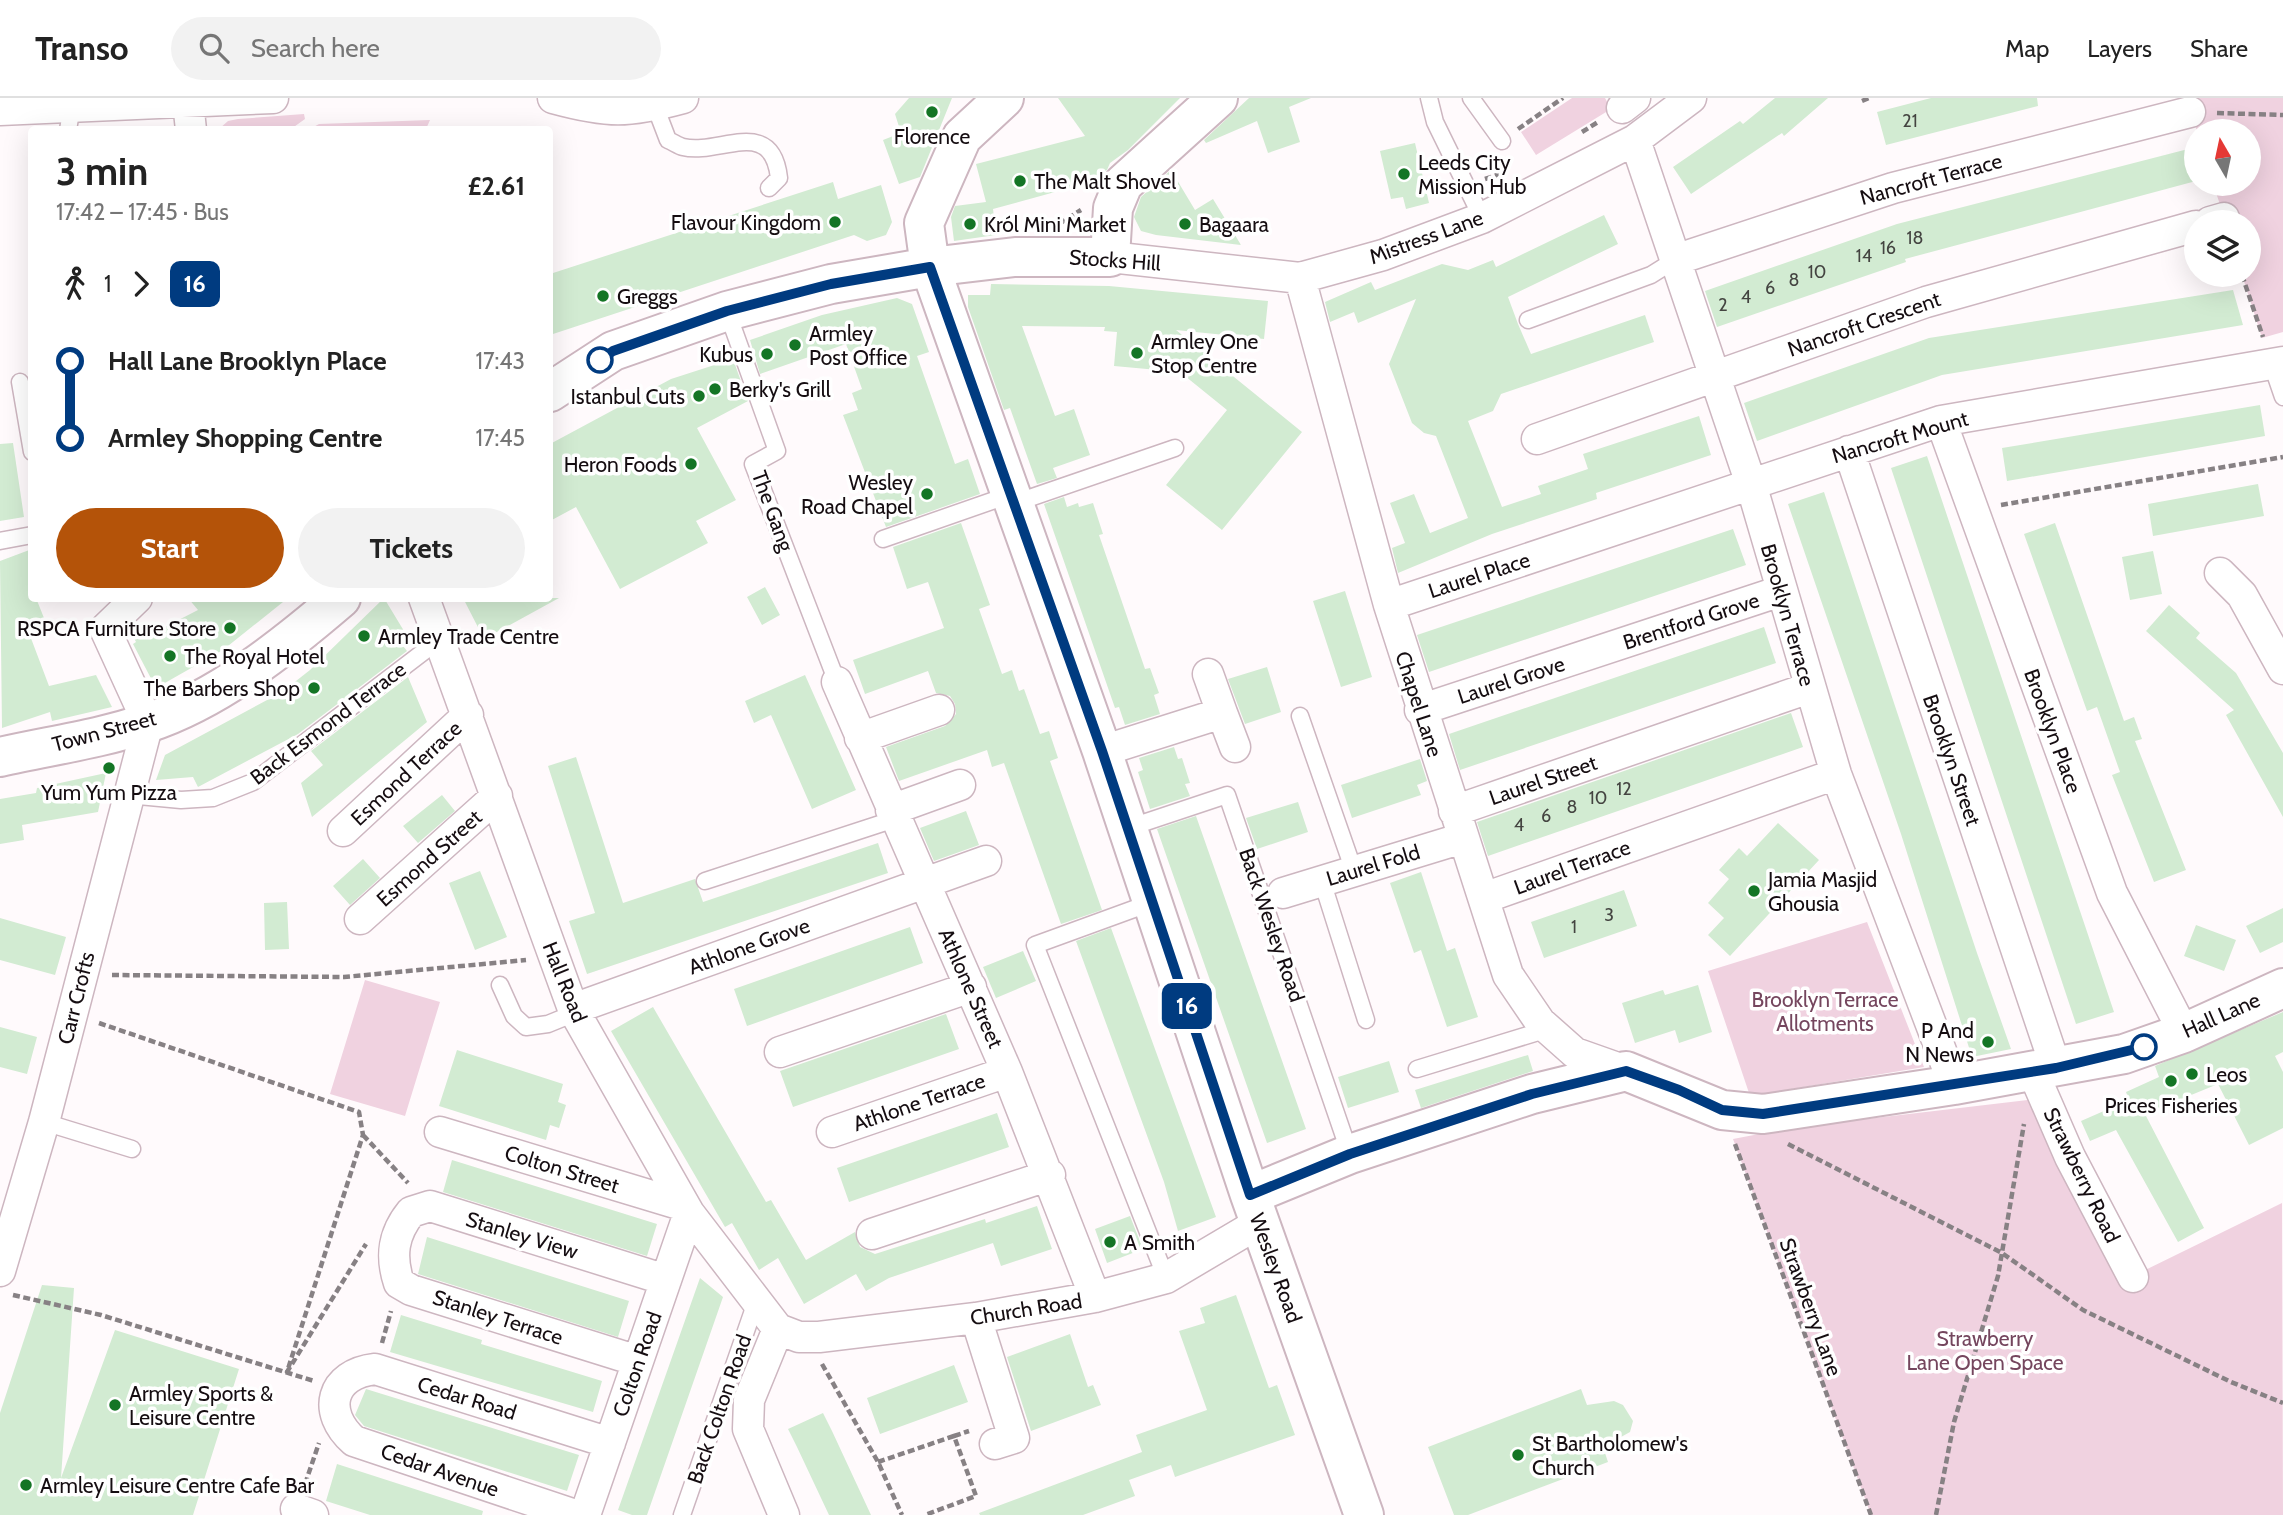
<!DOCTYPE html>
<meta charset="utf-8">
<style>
body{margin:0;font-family:Cabin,sans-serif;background:#f2f2f2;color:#222;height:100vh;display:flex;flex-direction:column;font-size:26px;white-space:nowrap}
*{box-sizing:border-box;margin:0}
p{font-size:23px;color:#767676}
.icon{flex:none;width:38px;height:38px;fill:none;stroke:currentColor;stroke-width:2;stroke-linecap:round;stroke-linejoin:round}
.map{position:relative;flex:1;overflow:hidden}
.panel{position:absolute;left:28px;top:28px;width:525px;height:476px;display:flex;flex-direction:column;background:#fff;border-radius:7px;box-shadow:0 7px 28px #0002}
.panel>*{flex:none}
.badge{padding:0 14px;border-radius:10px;font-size:24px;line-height:46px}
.needle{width:46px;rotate:351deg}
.buttons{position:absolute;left:2184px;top:21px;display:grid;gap:14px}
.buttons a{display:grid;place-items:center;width:77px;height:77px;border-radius:50%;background:#fff;box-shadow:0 7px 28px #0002;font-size:35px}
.map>.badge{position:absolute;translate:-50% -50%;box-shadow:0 0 0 4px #fff}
.legs{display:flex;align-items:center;gap:10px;height:77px;padding:0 28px;font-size:23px}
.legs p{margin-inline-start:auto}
.head{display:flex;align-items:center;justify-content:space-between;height:119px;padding:0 28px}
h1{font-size:38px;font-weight:700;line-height:52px}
.button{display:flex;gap:14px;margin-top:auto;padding:14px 28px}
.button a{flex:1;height:80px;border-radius:42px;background:#b45309;color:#fff;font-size:28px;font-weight:700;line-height:80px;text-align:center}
.button a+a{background:#f2f2f2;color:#222}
ul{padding:0 28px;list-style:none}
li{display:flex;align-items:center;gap:24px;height:77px;font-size:26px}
li i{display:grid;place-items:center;width:10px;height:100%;margin:0 9px;background:currentColor}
li i::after{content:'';width:18px;height:18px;margin:-9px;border:5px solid;border-radius:50%;background:#fff}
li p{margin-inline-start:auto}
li:first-child i{background:linear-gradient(#0000 50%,currentColor 0)}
li:last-child i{background:linear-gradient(currentColor 50%,#0000 0)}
header{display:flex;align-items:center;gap:42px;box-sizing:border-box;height:98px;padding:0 35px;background:#fff;border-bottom:2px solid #e0e0e0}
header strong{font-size:33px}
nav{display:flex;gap:38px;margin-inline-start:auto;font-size:24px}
.search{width:490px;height:63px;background:#f2f2f2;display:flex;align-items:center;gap:18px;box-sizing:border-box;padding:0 24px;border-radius:38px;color:#767676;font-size:26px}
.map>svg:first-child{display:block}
</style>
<header>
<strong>Transo</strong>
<div class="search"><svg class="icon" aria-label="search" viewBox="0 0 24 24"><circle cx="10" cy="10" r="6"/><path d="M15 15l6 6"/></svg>Search here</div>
<nav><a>Map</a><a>Layers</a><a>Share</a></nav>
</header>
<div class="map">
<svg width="2283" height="1417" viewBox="0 0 2283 1417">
<rect width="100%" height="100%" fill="#fffafc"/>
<path fill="#f0d2e0" d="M1572,0h33l6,11 -75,46 -15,-23z
M2186,0h97v234l-21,6 -20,-63h7v-53h-23l-13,-38h36v-53h-52z
M304,16l1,5 -14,10h-72l9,-8 10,-2z
M430,22l-4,9h-116l9,-5z
M1867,824l57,145 -174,29 -42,-125z
M365,882l75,22 -35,114 -75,-22z
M2044,1000l89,178 149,-73 1,312h-412l-138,-376 57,-11z"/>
<path fill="#d2ebd2" d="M909,0h43l-32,79 -21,7 -16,-44 18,-7 -6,-19z
M1058,0h122l-52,52 -18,13 -3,7 -23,14 -91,25 3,26 -42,6 -3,-24 4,-11 31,-4 -10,-38 109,-28z
M1249,0h62l-22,9 11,35 -32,11 -11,-32 -51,22 -2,-3z
M1775,0h53l-44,38 -2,-3 -91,61 -18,-27 67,-46 3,3z
M1931,0h106l1,8 -152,39 -9,-33z
M1415,45l14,60 -23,6 -3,-12 -12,2 -11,-48z
M2192,50l4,33 -291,78 1,3 -189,65 -12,-36 192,-67z
M1171,72l24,40 18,-11 28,46 -85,-10 -15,-4 -7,-14 7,-20z
M833,84l5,17 43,-14 11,37 -6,13 -19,6 -13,-6 -304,100v-61z
M1604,117l14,29 -110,53 10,27 13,30 114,-39 9,27 -153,52 -8,17 -25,10 34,86 39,-13 -3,-8 50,-17 -5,-15 116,-38 12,39 -115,38 1,6 -105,35 -94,39 -6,-25 13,-5 -15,-40 24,-9 16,39 38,-15 -32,-82 -12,-3 -12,-10 -23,-59 27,-65 -58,24 -4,-11 -24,10 -5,-20 46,-20 4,8 67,-26 26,6 25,-10 3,7z
M991,186l118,2 159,15 -4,38 -88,-9 126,102 -80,98 -56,-45 61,-75 -47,-38 -66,-6 3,-34 -13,-1 1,-4 -83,-1 33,90 19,-7 16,46 -37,13 4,10 -20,6 -27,-76 -6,2 -36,-103v-12h22z
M2233,192l10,35 -301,50 -185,66 -13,-38 185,-65z
M897,200l15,6 17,48 -12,4 38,108 13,-5 12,35 -94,33 -43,-112 15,-5 -6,-17 10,-4 -16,-45 -86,30 -10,-34 72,-25z
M733,261l15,42 -51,27 39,72 -40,21 12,22 -88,46 -44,-82 -26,14v-77l121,-65z
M2260,307l5,31 -258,45 -5,-33z
M13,345l11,74 -24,4v-77z
M1927,358l187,556 -38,12 -185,-556z
M2258,386l6,32 -111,20 -5,-32z
M1824,394l153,461 34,96 -39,8 -71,-223 -113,-330z
M1064,399l3,10 11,-4 1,4 14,-4 10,31 -4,1 46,134 5,-1 9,25 -5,2 6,19 -35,11 -6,-18 -4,1 -71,-204z
M961,425l29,82 -11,4 23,65 10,-4 7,21 5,-2 16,45 9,-3 9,27 -8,3 52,149 -41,14 -57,-161 -12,4 -5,-17 -88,31 -13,-34 59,-21 11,-12 -1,-10 -5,-8 -14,-3 -8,-22 -63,23 -12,-34 91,-32 -16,-46 -21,7 -14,-42z
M2055,425l69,198 10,-4 8,22 -7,2 51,129 -32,12 -42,-107 8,-3 -23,-65 -10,4 -63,-177z
M1733,431l13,36 -317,107 -12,-37z
M32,451v49h4l8,20 -18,7 23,61 47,-11 16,32 -60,14 -2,-9 -48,16 -2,-167z
M2153,453l9,43 -32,6 -8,-43z
M765,489l15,28 -18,10 -15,-28z
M1345,493l27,86 -31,10 -28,-86z
M188,500h100l-65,52 -67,38 -23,-44 3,-2 -5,-10 19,-10 5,10 43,-22z
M384,500l20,33 -7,7 10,13 -109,83 -100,53 -5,-10 -37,3 9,-25 117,-63 28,-22z
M463,500h96l-75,41z
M2169,507l31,28 -4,5 40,35 47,80v64l-57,-102 8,-5 -88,-79z
M1764,529l12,36 -316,107 -11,-36z
M1267,569l14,45 -36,12 -17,-45z
M805,577l51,115 -44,19 -41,-94 -17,8 -9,-22z
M408,579l19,45 -115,95 -11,-34 22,-18 -12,-14z
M1791,615l12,34 -315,109 -11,-34z
M1174,649l4,12 4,-1 8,25 -5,1 5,12 -40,13 -12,-37 5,-2 -4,-12z
M576,659l47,146 72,-24 8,23 175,-59 10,30 -301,101 -18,-53 26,-8 -47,-147z
M1420,661l7,22 -10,4 4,10 -69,23 -11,-33z
M106,675l-8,39 -76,13 2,15 -24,4v-45l36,-6 1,-5z
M442,697l13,16 -37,32 -15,-17z
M1298,704l10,30 -51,17 -11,-31z
M966,713l13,34 -45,16 -14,-33z
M1196,718l110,313 -39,14 -110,-314z
M1778,725l41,37 -89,96 -22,-21 16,-17 -16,-15 21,-24 -10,-9 20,-22 8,8z
M363,761l17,19 -30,27 -17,-19z
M480,773l27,66 -32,13 -26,-67z
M1421,774l26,79 8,-3 23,69 -31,10 -26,-77 -7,3 -24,-70z
M1624,792l13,36 -93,32 -13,-36z
M287,804l2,47 -24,1 -1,-47z
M2283,810v34l-23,11 -14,-27z
M0,820l66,19 -11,38 -55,-15z
M2196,827l40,15 -12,31 -40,-15z
M910,829l13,36 -176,63 -13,-37z
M1111,830l105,289 -38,14 -14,-49 -88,-241z
M1023,853l13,30 -40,17 -13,-31z
M1698,887l14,47 -33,11 -4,-13 -40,13 -13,-40 41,-13 2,5z
M653,909l113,195 5,-2 35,60 49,-28 5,15 15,7 110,-35 1,4 51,-17 15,43 -51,17 -8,-23 -104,35 -23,13 -10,-17 -52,30 -26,-46 -19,12 -27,-47 -7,4 -114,-196z
M2283,914v40l-8,4 8,16v56l-34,17 -31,-61 -61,25 1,2 -12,5 58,112 -26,14 -62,-112 -26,11 -9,-20 48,-21 -3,-8 33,-15 -4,-11z
M946,916l13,35 -166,58 -13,-36z
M0,929l37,10 -10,37 -27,-7z
M457,952l106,34 -5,18 8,3 -7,23 -9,-3 -4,15 -107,-34z
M1528,957l5,16 -112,37 -6,-18z
M1389,963l10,31 -51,16 -10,-31z
M997,1015l12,34 -160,55 -12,-34z
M452,1062l205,64 -10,32 -204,-64z
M1130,1118l13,33 -36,14 -12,-34z
M427,1139l202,64 -11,36 -200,-63z
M700,1180l23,19 -76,218h-15l-14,-5z
M42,1187l32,3 -13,190 54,-148 124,39 -46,146h-193v-102z
M1236,1197l33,93 8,-3 18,50 -120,42 -4,-12 -42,15 6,16 -52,19h-103l-1,-2 163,-61 -6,-17 71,-25 -28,-79 26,-8 -5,-15z
M401,1217l81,25 -1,4 121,37 -9,31 -203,-60z
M1070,1236l18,53 5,-2 8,20 -70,26 -24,-74z
M954,1267l14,37 -88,32 -13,-36z
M366,1291l213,66 -12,36 -203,-65 -9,-11z
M1581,1291l6,16 27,-4 9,4 10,16 -3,11 -27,15 5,15 -140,53h-14l-26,-68z
M823,1315l9,18 39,84h-42l-32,-68 -9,-18z
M337,1366l146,47 -1,4h-112l-44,-14z"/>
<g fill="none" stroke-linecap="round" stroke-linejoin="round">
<defs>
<path id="lane" d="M1429,0l6,24 47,96
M1471,0l31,43
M655,8l13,34c5,2 11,6 15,7 36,9 89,-32 96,31l-10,10
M68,32l4,-24
M727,213l50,140 -24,13 84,218
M1528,222l123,-45 24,-15
M2272,267l11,32
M20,284l12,70
M1015,405l160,-55
M883,441l126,-44
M0,443l32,-6
M1300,618l54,155
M128,697l53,5 32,-2 40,-16 186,-142
M1128,730l99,-33 123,359
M705,783l190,-62
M1322,783l44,139
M1153,804l-118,43 131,333
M500,887l14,31 12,11 22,-3 27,-11
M1417,971l131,-40
M44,1024l88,27
M682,1417l74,-213"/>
<path id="street" d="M553,0c55,15 75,15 130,0
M188,4l3,28
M1622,10l13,-10
M0,12l273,-12
M1635,42l116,344 85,290 118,311
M2210,124l14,-4
M1110,159l190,21 83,-23 99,-37 153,-78 56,-42
M1675,162l218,-72 297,-76
M1300,180l89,327 119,370 32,47 35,31 51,18
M1941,323l171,472 72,140
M1537,341l389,-137 270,-76
M1849,353l207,617
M2220,475l22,22 41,74
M424,500l149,411 116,204 89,116
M1389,507l552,-184 342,-59
M837,584l170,390 88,225
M1420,612l361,-119
M1222,615l13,34
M860,640l79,-28
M1102,653l120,-38 -14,-39
M891,712l69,-25
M1454,713l355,-123
M343,733l125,-116
M1283,795l180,-55
M1484,800l352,-124
M360,821l137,-123
M573,911l413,-148
M780,954l191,-65
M2033,974l37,85 63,120
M440,1034l245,74
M832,1034l175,-60
M872,1136l178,-59
M0,1173l44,-149 104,-399 -43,-94 32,-31
M976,1220l38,120 -19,6
M778,1231l21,8h20l157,-19 119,-21 71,-19 93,-55
M778,1231l-29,71 -1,29 36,86
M638,1263l-227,-71 -12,-7c-9,-27 -6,-49 12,-71l19,-6 236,74
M296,1411l17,6
M575,1417l-221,-74c-33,-29 -23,-67 21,-72l235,74
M585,1417l104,-302"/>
<path id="secondary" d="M1004,0l-42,39 -27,61 -11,25 6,44 172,484 148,444 114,320
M550,294l63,-41 114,-40 104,-27 99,-17 85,-10h95l3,-49 10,-24 95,-86
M0,659c48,-11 100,-18 147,-34 71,-23 138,-77 194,-125
M1250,1097l100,-41 182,-60 94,-23 96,39 41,4 191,-29 170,-31 60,-21 99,-45"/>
</defs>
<use href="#lane" stroke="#cdb6c0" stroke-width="19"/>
<use href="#street" stroke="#cdb6c0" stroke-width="33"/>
<use href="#secondary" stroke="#cdb6c0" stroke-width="42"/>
<path stroke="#878184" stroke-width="4.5" stroke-dasharray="7 3.5" stroke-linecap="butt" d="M1862,3l7,-3
M2217,15l66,2
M1518,31l45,-31
M1582,34l16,-10
M1482,73l16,-10
M1485,81l18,-6
M1059,126l22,-14
M2242,177l21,62
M2001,407l282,-48
M112,877l232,2 182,-17
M99,925l260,89 4,23 -76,237 79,-128
M363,1037l45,48
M1735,1046l136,371
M1788,1046l214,109 81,57 148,72 52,21
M13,1197l88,20 213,66
M382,1245l9,-32
M822,1266l56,98 24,53
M954,1338l15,-5
M878,1364l76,-26 22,60 -51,19
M305,1386l14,-41
M1936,1417l18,-93 44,-146 26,-152"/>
<use href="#lane" stroke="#fff" stroke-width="16"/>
<use href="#street" stroke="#fff" stroke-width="30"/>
<use href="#secondary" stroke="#fff" stroke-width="38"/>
</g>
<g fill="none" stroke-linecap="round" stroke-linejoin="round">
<defs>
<path id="line-1" d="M600,262l13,-9 114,-40 104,-27 99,-17 172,484 148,444 100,-41 182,-60 94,-23 53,19 43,20 41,4 293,-46 88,-21"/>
</defs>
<use href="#line-1" stroke="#fff" stroke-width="16"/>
<use href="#line-1" stroke="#003b80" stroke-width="10"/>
</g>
<g fill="#147525" stroke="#fff" stroke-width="2.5">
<circle cx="932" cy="14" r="7"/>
<circle cx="1404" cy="76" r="7"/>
<circle cx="1020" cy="83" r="7"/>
<circle cx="835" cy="124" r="7"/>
<circle cx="970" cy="126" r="7"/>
<circle cx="1185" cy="126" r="7"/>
<circle cx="603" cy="198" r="7"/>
<circle cx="795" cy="247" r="7"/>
<circle cx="1137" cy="255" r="7"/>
<circle cx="767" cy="256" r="7"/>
<circle cx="715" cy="291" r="7"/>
<circle cx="699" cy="298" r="7"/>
<circle cx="691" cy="366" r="7"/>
<circle cx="927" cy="396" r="7"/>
<circle cx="230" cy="530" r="7"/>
<circle cx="364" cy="538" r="7"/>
<circle cx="170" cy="558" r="7"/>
<circle cx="314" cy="590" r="7"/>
<circle cx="109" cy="670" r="7"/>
<circle cx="1754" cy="793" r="7"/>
<circle cx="1988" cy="944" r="7"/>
<circle cx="2192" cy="976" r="7"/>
<circle cx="2171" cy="983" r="7"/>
<circle cx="1110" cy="1144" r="7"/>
<circle cx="115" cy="1307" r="7"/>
<circle cx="1518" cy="1357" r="7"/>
<circle cx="26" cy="1387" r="7"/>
</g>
<g fill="#fff" stroke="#003b80" stroke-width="3.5">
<circle cx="600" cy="262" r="12"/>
<circle cx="2144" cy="949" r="12"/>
</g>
<g text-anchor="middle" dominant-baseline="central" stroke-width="7" stroke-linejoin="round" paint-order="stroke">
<g font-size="18" fill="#444441">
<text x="1910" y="23">21</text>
<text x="1915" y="140">18</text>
<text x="1888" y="150">16</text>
<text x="1864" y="158">14</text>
<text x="1817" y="174">10</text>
<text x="1794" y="182">8</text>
<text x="1770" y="190">6</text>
<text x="1746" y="199">4</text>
<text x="1723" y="207">2</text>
<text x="1624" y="691">12</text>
<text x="1598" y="700">10</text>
<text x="1572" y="709">8</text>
<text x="1546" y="718">6</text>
<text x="1519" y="727">4</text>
<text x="1609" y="817">3</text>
<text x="1574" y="829">1</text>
</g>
<g font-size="21" fill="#150d11" stroke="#fff" text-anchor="start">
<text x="932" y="38" text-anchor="middle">Florence</text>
<text x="1418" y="64">Leeds City<tspan x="1418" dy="24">Mission Hub</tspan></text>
<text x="1034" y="83">The Malt Shovel</text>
<text x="821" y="124" text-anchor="end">Flavour Kingdom</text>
<text x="984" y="126">Król Mini Market</text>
<text x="1199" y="126">Bagaara</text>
<text x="617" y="198">Greggs</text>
<text x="809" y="235">Armley<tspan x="809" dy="24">Post Office</tspan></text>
<text x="1151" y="243">Armley One<tspan x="1151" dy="24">Stop Centre</tspan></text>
<text x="753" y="256" text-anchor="end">Kubus</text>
<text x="729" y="291">Berky's Grill</text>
<text x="685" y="298" text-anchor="end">Istanbul Cuts</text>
<text x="677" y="366" text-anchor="end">Heron Foods</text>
<text x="913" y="384" text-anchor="end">Wesley<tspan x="913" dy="24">Road Chapel</tspan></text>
<text x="216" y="530" text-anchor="end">RSPCA Furniture Store</text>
<text x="378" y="538">Armley Trade Centre</text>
<text x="184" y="558">The Royal Hotel</text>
<text x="300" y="590" text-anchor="end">The Barbers Shop</text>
<text x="109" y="694" text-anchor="middle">Yum Yum Pizza</text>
<text x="1768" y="781">Jamia Masjid<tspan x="1768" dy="24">Ghousia</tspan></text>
<text x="1974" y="932" text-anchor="end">P And<tspan x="1974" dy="24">N News</tspan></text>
<text x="2206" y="976">Leos</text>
<text x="2171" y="1007" text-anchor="middle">Prices Fisheries</text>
<text x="1124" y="1144">A Smith</text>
<text x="129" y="1295">Armley Sports &amp;<tspan x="129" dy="24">Leisure Centre</tspan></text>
<text x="1532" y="1345">St Bartholomew's<tspan x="1532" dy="24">Church</tspan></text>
<text x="40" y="1387">Armley Leisure Centre Cafe Bar</text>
</g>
<g font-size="21" fill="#150d11" stroke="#fff">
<text transform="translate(1931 81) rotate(-15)">Nancroft Terrace</text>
<text transform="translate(1426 139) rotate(-20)">Mistress Lane</text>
<text transform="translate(1115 162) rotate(4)">Stocks Hill</text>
<text transform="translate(1864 226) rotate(-19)">Nancroft Crescent</text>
<text transform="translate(1900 339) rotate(-16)">Nancroft Mount</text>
<text transform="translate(773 413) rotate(70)">The Gang</text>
<text transform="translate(1479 477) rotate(-18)">Laurel Place</text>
<text transform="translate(1788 517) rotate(74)">Brooklyn Terrace</text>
<text transform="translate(1691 523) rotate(-18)">Brentford Grove</text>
<text transform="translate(1511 582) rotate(-18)">Laurel Grove</text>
<text transform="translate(1419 606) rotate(72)">Chapel Lane</text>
<text transform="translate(328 625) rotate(-37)">Back Esmond Terrace</text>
<text transform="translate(104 633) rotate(-15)">Town Street</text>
<text transform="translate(2053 633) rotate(70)">Brooklyn Place</text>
<text transform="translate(1952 662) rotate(71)">Brooklyn Street</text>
<text transform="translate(406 675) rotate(-43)">Esmond Terrace</text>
<text transform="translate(1543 682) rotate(-19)">Laurel Street</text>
<text transform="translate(429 760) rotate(-42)">Esmond Street</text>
<text transform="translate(1373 767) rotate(-17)">Laurel Fold</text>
<text transform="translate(1572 769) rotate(-20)">Laurel Terrace</text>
<text transform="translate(1272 827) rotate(71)">Back Wesley Road</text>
<text transform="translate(749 848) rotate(-20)">Athlone Grove</text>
<text transform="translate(565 884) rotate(68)">Hall Road</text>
<text transform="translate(971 890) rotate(66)">Athlone Street</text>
<text transform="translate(76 900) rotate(-76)">Carr Crofts</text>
<text transform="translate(2221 917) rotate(-24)">Hall Lane</text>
<text transform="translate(919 1004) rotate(-19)">Athlone Terrace</text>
<text transform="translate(562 1071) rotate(17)">Colton Street</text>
<text transform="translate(2082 1077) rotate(64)">Strawberry Road</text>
<text transform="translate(522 1137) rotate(17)">Stanley View</text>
<text transform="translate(1276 1170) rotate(70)">Wesley Road</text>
<text transform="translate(1811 1209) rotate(70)">Strawberry Lane</text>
<text transform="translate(1026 1211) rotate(-9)">Church Road</text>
<text transform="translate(498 1219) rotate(18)">Stanley Terrace</text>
<text transform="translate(637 1266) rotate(-71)">Colton Road</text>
<text transform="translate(467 1300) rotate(17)">Cedar Road</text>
<text transform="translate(719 1311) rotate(-71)">Back Colton Road</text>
<text transform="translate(440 1372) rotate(19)">Cedar Avenue</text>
</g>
<g font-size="21" fill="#75465e" stroke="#fff">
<text x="1825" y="901">Brooklyn Terrace<tspan x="1825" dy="24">Allotments</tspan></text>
<text x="1985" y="1240">Strawberry<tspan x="1985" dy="24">Lane Open Space</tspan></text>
</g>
</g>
</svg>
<div class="buttons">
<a><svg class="needle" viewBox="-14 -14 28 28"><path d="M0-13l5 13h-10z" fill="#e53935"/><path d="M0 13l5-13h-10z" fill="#767676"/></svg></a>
<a><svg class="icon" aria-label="layers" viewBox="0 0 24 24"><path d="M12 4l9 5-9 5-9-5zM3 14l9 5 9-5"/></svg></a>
</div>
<b class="badge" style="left:1187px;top:908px;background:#003b80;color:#fff">16</b>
<section class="panel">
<div class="head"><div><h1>3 min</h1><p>17:42 – 17:45 · Bus</p></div><b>£2.61</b></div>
<div class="legs"><svg class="icon" aria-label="walk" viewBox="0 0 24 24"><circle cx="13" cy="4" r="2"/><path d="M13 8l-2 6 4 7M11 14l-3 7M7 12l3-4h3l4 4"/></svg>1<svg class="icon" aria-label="forward" viewBox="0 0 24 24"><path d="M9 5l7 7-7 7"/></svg><b class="badge" style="background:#003b80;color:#fff">16</b></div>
<ul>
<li><i style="color:#003b80"></i><b>Hall Lane Brooklyn Place</b><p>17:43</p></li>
<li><i style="color:#003b80"></i><b>Armley Shopping Centre</b><p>17:45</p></li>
</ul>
<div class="button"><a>Start</a><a>Tickets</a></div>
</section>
</div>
